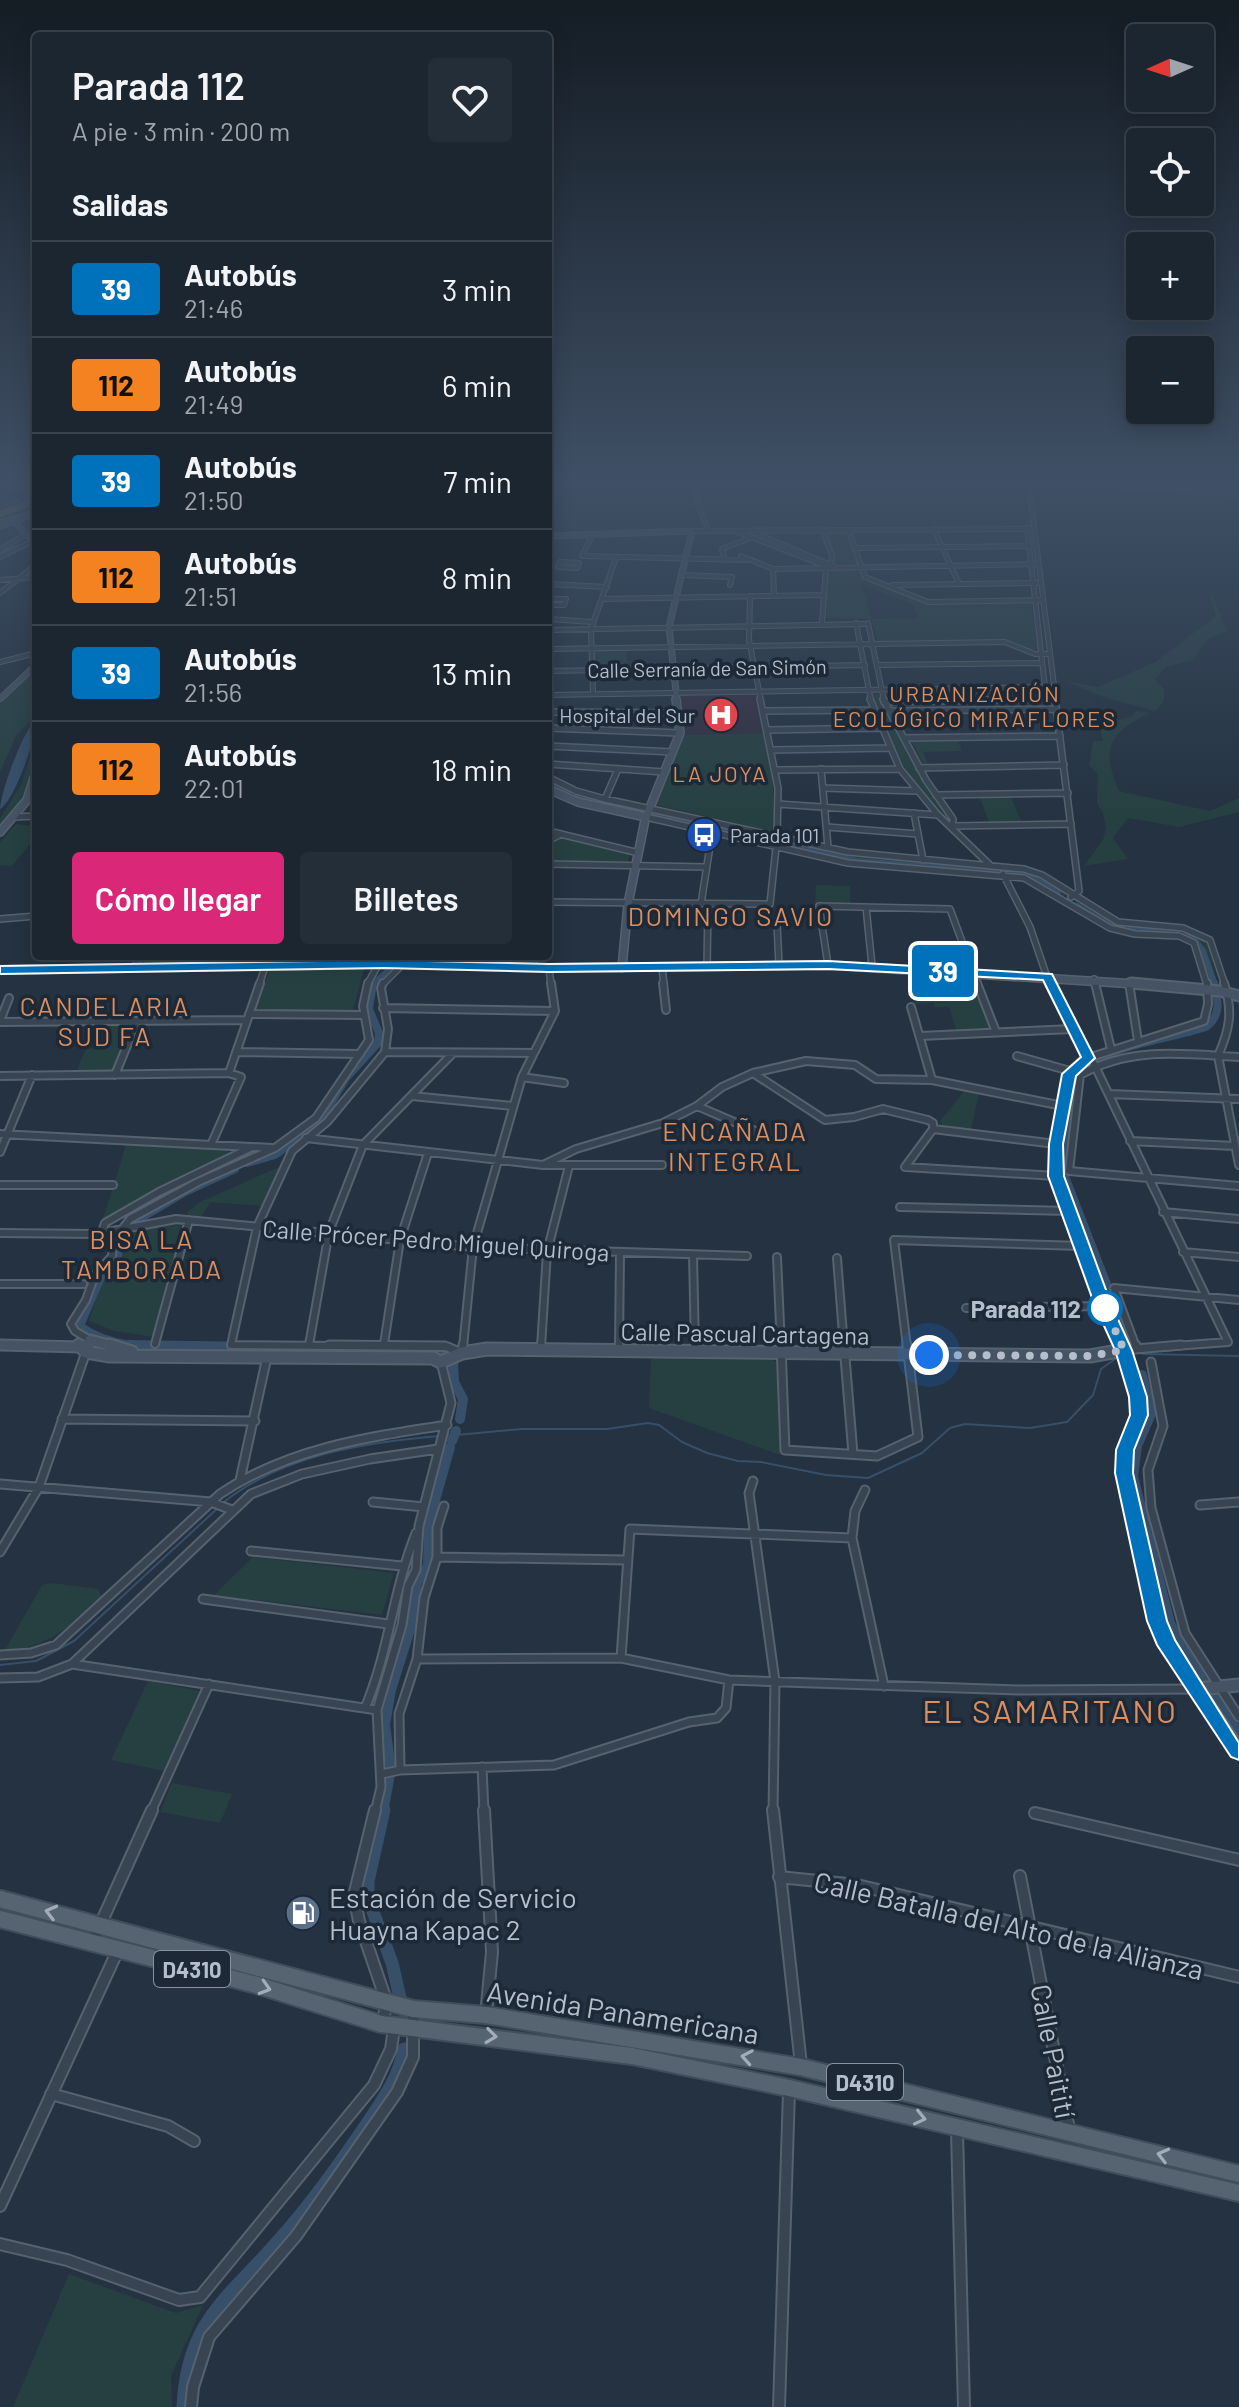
<!DOCTYPE html>
<html lang="es">
<meta charset="utf-8">
<style>
body{margin:0;font-family:Barlow,sans-serif;background:#242e39;color:#f1f3f6;height:100vh;display:flex;flex-direction:column;font-size:30px;white-space:nowrap}
*{box-sizing:border-box;margin:0}
p{font-size:26px;color:#a0a5ab}
.icon{flex:none;width:44px;height:44px;fill:none;stroke:currentColor;stroke-width:2;stroke-linecap:round;stroke-linejoin:round}
.map{position:relative;flex:1;overflow:hidden}
.drawer{position:absolute;left:32px;top:32px;width:520px;height:928px;display:flex;flex-direction:column;background:#1b2631;border-radius:8px;box-shadow:0 4px 20px #0003,0 0 0 2px #39434d}
.drawer>*{flex:none}
.badge{padding:0 16px;border-radius:6px;font-size:28px;line-height:52px}
.needle{width:52px;rotate:267deg}
.controls{position:absolute;left:1126px;top:24px;display:grid;gap:16px}
.controls a{display:grid;place-items:center;width:88px;height:88px;border-radius:8px;background:#1b2631;box-shadow:0 4px 20px #0003,0 0 0 2px #39434d;font-size:40px}
.you{position:absolute;width:40px;height:40px;margin:-20px;border:6px solid #fff;border-radius:50%;background:#1a73e8;box-shadow:0 0 0 12px #1a73e833}
.map>.badge{position:absolute;translate:-50% -50%;box-shadow:0 0 0 4px #fff}
h2{padding:0 40px;font-size:30px;line-height:72px}
.round{display:grid;place-items:center;flex:none;width:84px;height:84px;border-radius:8px;background:#242e39}
.summary{display:flex;align-items:center;justify-content:space-between;height:136px;padding:0 40px}
h1{font-size:38px;font-weight:600;line-height:60px}
.action{display:flex;gap:16px;margin-top:auto;padding:16px 40px}
.action a{flex:1;height:92px;border-radius:8px;background:#db2777;color:#fff;font-size:32px;font-weight:600;line-height:92px;text-align:center}
.action a+a{background:#242e39;color:#f1f3f6}
ul{padding:0;list-style:none}
li{display:flex;align-items:center;gap:24px;height:96px;padding:0 40px;border-top:2px solid #39434d}
li div{flex:1}
li b{display:block;font-size:30px}
li em{font-style:normal}
li .badge{min-width:88px;font-weight:700;text-align:center}
.map>svg:first-child{display:block}
</style>
<div class="map">
<svg width="1239" height="2407" viewBox="0 0 1239 2407">
<rect width="100%" height="100%" fill="#243241"/>
<path fill="#323141" d="M754,695l9,38 -77,2 -5,-39z"/>
<path fill="#264042" fill-rule="evenodd" d="M825,531l23,1 9,32h-23z
M859,567l3,10 62,26h107l7,46 -9,1 -22,-9 -129,1 -7,-23 -46,-1 3,-50zM862,585l50,19 6,14 -46,1z
M1209,594h3l15,37 -19,8 -15,21 -27,7 -11,12 9,10v12l-9,10 -52,-14 -37,-16 32,6 57,-25 61,-46z
M626,648l1,20h-33l-1,-19z
M36,668v46l-20,22 -16,36v-67z
M871,694h7l44,85 27,40c-34,-13 -63,-92 -78,-125z
M1137,711l13,2c-42,19 -49,37 -31,78l91,20 29,-13v14l-60,15 -51,-9 -15,20 15,21 -44,7 19,-26 3,-12 -3,-15 -6,-10 1,-28 -9,-10 4,-24h10l-4,-15 33,-10z
M764,733l8,38 3,61 -120,-27 29,-70z
M36,738c0,41 -10,59 -36,90v-10l21,-33z
M957,739l5,12 -39,1 6,14h-5l-13,-26z
M1010,795l12,28 -32,1 -11,-28z
M16,824l20,2v11l-24,29 -12,-1v-23z
M560,837l70,15 -2,10 -80,1v-19z
M783,839l84,17 158,15 42,23 -5,3 -26,-16 -18,-6 -169,-14 -68,-15z
M816,885l34,1v18h-35z
M1076,900c12,8 25,18 39,23 29,9 71,-3 94,22l9,43 -8,-1 -13,-44 -25,-9 -59,-7 -42,-24z
M361,968l3,1 -12,44 -97,-3 15,-41z
M976,986l15,40 -3,2 -32,1 -7,-22h-14l-1,-4 -18,1 -3,-9z
M131,1023l-19,49h-36l10,-23 16,-2 9,-23z
M965,1090l14,3 -8,37 -29,-5 -2,-4z
M126,1144l101,6 2,6 -128,68 11,-33 6,-6 -3,-4z
M279,1167l-16,39 -53,-4 -9,15 -16,-3 15,-12z
M168,1223l15,1 -29,113 -40,-6 -25,-10 15,-47 19,-23v-12l5,-6z
M651,1357l119,2 6,3 4,93 -131,-47z
M253,1557l141,16 -12,42 -168,-20z
M52,1583l47,6 2,7c-29,28 -53,53 -96,54l37,-65z
M148,1681l52,10 -36,80 -53,-11z
M172,1783l60,11 -12,29 -60,-11z
M69,2274l107,39 27,-8 -32,71 1,31h-159z"/>
<g fill="none" stroke-linecap="round" stroke-linejoin="round">
<path stroke="#374f69" stroke-width="2" d="M1143,1354l96,2
M446,1436l76,-7h85l41,-6 11,2 23,17 25,11 31,8 23,1 65,13 42,3 54,-25 28,-25 15,-4 65,4 37,-6 26,-27 8,-26 17,-12
M224,1502c59,-47 142,-60 216,-66
M0,1665l36,-4 38,-20 145,-134"/>
<path stroke="#374f69" stroke-width="5" d="M0,554l19,-7"/>
<path stroke="#374f69" stroke-width="6" d="M548,783l20,9
M577,797l58,14
M656,816l111,24
M786,845l70,16 169,13 33,18
M1077,906l34,19 82,13 10,13 12,34
M372,985l19,-17 3,-12"/>
<path stroke="#374f69" stroke-width="8" d="M247,1163l28,-8 44,-32 27,-45 32,-35 1,-10 -10,-24 4,-26
M1128,1338l-67,-172 13,-92c35,-30 90,-33 132,-47 16,-12 12,-27 8,-44
M180,1347c-35,0 -71,0 -100,-21l22,-51 16,-19 2,-16 16,-19 49,-29 50,-23"/>
<path stroke="#374f69" stroke-width="10" d="M129,1345l308,5 16,11 1,21 9,17 -3,20
M1142,1375l9,39 -14,32 -4,30 37,147 14,27 55,81
M452,1441l4,-10
M383,1812l8,-43 -6,-44 6,-35 21,-67 5,-40 11,-18 1,-43 21,-75"/>
<path stroke="#374f69" stroke-width="13" d="M384,1810l-16,71v17l24,65 9,39
M183,2407c4,-90 49,-111 102,-174 30,-34 56,-71 81,-108 16,-24 33,-47 38,-76"/>
<path fill="#374f69" fill-rule="evenodd" d="M36,720c0,18 -21,80 -36,89 0,-16 24,-81 36,-89z"/>
<defs>
<path id="street-far4" d="M1028,479l28,222
M548,484l52,-5
M0,485l36,3
M0,510l36,-15
M1027,528l18,159
M822,529l10,26 -1,8
M934,529l25,55
M708,530l-11,-28 -1,-14 13,-9
M692,531l342,-2
M736,531l87,34
M750,531l83,35
M849,531l16,46 63,25 115,-2
M855,548l181,-2
M0,550l36,-22
M582,556l11,-22
M583,556l164,4
M741,556l32,13 265,-5
M0,557l36,-18
M725,560l-3,-11 30,-12
M560,562l19,1 -2,5 -19,-1z
M773,569l1,27
M682,575l50,2 -2,8
M0,580l36,-3
M548,584l59,3
M892,585l145,-2
M0,593l36,-28
M750,596l-1,44 12,61
M548,599h18l-2,6h-16
M603,599l221,-4
M548,619l45,3
M822,622l4,-55
M856,623l15,78
M868,623l16,78
M548,630l316,-6
M873,644l132,-2 30,12h15
M548,649l325,-5
M0,662l36,-9
M878,665l163,-2
M548,671l317,-6
M593,694l-2,-65 25,-71
M548,695l497,-8 9,4
M931,701l124,-2"/>
<path id="street-far3" d="M870,699l30,70 38,46 53,51
M883,699l43,81 27,39 -1,7
M1055,699l24,192 -8,6
M884,702l161,-3
M763,711l111,-1
M889,711l167,-2
M548,712l130,1
M548,728l132,5
M767,730l116,-2
M904,738l156,-2
M548,746l125,6
M771,750l120,-2
M548,764l116,8
M919,768l145,-3
M821,769l7,78
M776,770l124,-1
M548,777l28,14 29,8 243,53 176,17 18,6 76,47 65,6 27,12 15,45
M823,788l93,3
M936,795l132,-2
M605,799l13,-30
M778,804l160,11
M914,813l9,47
M14,817l22,-1
M646,817l202,46 176,15 86,50 25,6 44,2 15,7 13,42
M952,826l119,-2
M827,827l91,7
M548,831l91,22
M548,841l13,-7
M548,864l158,3
M1003,874l27,53 17,50
M548,902l222,2 7,-66 1,-50 -18,-89
M701,904l11,-71
M866,907l6,59
M0,919l36,-3
M777,924l2,41
M136,956l1,12
M828,965l-9,-59 131,3 28,76
M533,967l1,-11
M662,967l2,18
M707,967l1,-63
M549,968l2,17
M1094,979l1,6
M259,985l6,-18
M367,985l16,-29
M382,985l20,-20 -1,-9"/>
<path id="street-far2" d="M383,983l-2,5 7,41 -3,23 -58,70 -35,29 -35,76 -26,118 218,2
M663,983l3,27
M977,983l19,49
M1095,983l16,66
M1129,983l9,58
M911,1007l21,73
M383,1008l172,3
M249,1014l113,1
M0,1021l9,-23
M0,1022l247,-2
M920,1036l153,-7
M236,1052l124,2
M385,1052l149,1
M1017,1056l53,15
M1218,1056c12,-27 15,-45 6,-73
M1218,1056l21,109
M1239,1057c-56,-3 -109,-11 -159,18l-11,96 170,15
M1088,1058l116,-37 4,-17 -1,-21
M1094,1064l134,278 -67,5
M229,1073l31,-90
M753,1073l72,47 29,-3 29,-8 45,11 5,3v6l123,15
M115,1075l22,-54
M0,1076l229,-3 12,4 -30,68
M522,1077l42,6
M1109,1094l130,5
M412,1096l101,10
M697,1106l70,30
M0,1134l272,14
M306,1138l237,27h119
M1130,1141l105,5
M0,1152l32,-77
M543,1165l33,-16 87,-26 34,-17 25,-19 31,-14 53,-12 49,4 21,14 56,1 131,26
M905,1167l151,9
M905,1167l28,-38
M0,1185h113
M900,1207l169,4
M1163,1212l76,7
M102,1232l3,-9 54,-31 91,-44
M0,1233l97,1 79,-15 297,28 274,9
M1183,1252l56,5
M693,1255l2,92
M777,1257l4,90
M837,1258l7,89
M0,1284h83
M966,1308l138,-2
M90,1340l-15,-9 -4,-7 15,-24 9,-25 17,-19 2,-17 16,-20 68,-37 77,-34 41,-30 53,-78 -6,-34 5,-23
M155,1344l34,-124
M384,1344l16,-104 28,-87
M309,1345l20,-113 34,-87 90,-92
M463,1347l10,-100 49,-170 33,-66 -4,-28
M541,1347l6,-95 22,-86
M619,1347l1,-94
M907,1347l-13,-107 187,6
M1136,1347l-22,-59 125,12"/>
<path id="street-far1" d="M329,1345l116,1 17,7 1,-8
M695,1345v8
M781,1345l4,105 92,6 41,-19 -11,-92
M844,1345l9,109
M1136,1345l1,4
M541,1350v-5
M1124,1350l57,-5
M619,1351v-6
M1151,1362l12,64 -15,44 3,38 34,125 54,84
M62,1419l193,2
M240,1480l27,-123
M753,1481l-4,12 26,188 -2,131
M0,1484l211,18 21,8
M865,1490l-10,21 -3,27 32,148
M373,1502l51,5
M1200,1505l39,-3
M251,1551l151,15
M0,1552l39,-65 47,-135
M437,1557l190,3
M203,1599l185,25
M0,1655l31,-2 25,-8 164,-151c69,-46 147,-57 227,-69
M621,1658l9,-129 222,9
M417,1659l204,-1 108,22 290,10 179,-1
M72,1664l305,46
M0,1678l38,-1 34,-13 179,-170 51,-20 68,-15 68,-10
M365,1708c24,-56 28,-118 51,-175
M482,1767l2,45
M400,1770l-1,-56 18,-55 7,-61 13,-41v-29l7,-22
M382,1774l18,-4 154,-5 135,-43 28,-4 9,-10 3,-28
M151,1812l58,-128
M375,1812l6,-25 -4,-77 25,-85 6,-39 8,-16 3,-44 32,-123 -10,-41"/>
<path id="street" d="M375,1810l-21,86 5,25 28,82 -5,20
M484,1810l8,142 -6,63
M773,1810l28,255
M1035,1813l204,47
M1020,1876l49,253
M779,1877l78,8 382,92
M92,1943l60,-133
M51,2094l117,32 26,15
M957,2131l7,276
M0,2206l118,-256
M0,2244l67,16 112,40 21,-3 174,-212 17,-36 3,-21
M191,2407l2,-20 16,-50 87,-101 101,-144 16,-35v-48
M779,2407l10,-316"/>
<path id="secondary-far3" d="M1036,479l203,15
M14,521l12,14 10,3
M0,526l36,-13
M548,536l144,-5 -23,96 8,74
M0,699l36,-34"/>
<path id="secondary-far2" d="M548,789l30,13 68,15
M0,832l27,-32 9,-28
M622,968l6,-64 17,-84 35,-87 -4,-34
M0,970l396,-6 153,4 279,-3 324,20
M1047,977l4,8"/>
<path id="secondary-far1" d="M1050,983l38,75 -19,16 -13,70v32l48,130 19,41
M1131,983l89,8 19,5
M0,1345l81,2
M88,1347l2,-7 26,7"/>
<path id="secondary" d="M79,1345l7,7 24,4 323,2 7,4
M109,1345l23,7
M1122,1345l16,52 1,18 -14,35 -1,23 37,161 78,116
M86,1352l2,-7
M441,1362l21,-9 25,-4 603,7 34,-6
M1198,1689l41,-4"/>
<path id="primary" d="M0,1899l413,110 73,6 315,52 438,107
M0,1919l257,66 124,39 251,32 157,32 450,105"/>
<path id="highway" d="M0,514l36,-13"/>
</defs>
<use href="#street-far4" stroke="#56626e" stroke-width="6"/>
<use href="#street-far3" stroke="#56626e" stroke-width="8"/>
<use href="#street-far2" stroke="#56626e" stroke-width="10"/>
<use href="#street-far1" stroke="#56626e" stroke-width="11"/>
<use href="#street" stroke="#56626e" stroke-width="14"/>
<use href="#secondary-far3" stroke="#56626e" stroke-width="7"/>
<use href="#secondary-far2" stroke="#56626e" stroke-width="10"/>
<use href="#secondary-far1" stroke="#56626e" stroke-width="13"/>
<use href="#secondary" stroke="#56626e" stroke-width="15"/>
<use href="#primary" stroke="#424d5a" stroke-width="20"/>
<use href="#highway" stroke="#434f5b" stroke-width="8"/>
<use href="#street-far4" stroke="#384451" stroke-width="4"/>
<use href="#street-far3" stroke="#384451" stroke-width="5"/>
<use href="#street-far2" stroke="#384451" stroke-width="6"/>
<use href="#street-far1" stroke="#384451" stroke-width="7"/>
<use href="#street" stroke="#384451" stroke-width="10"/>
<use href="#secondary-far3" stroke="#465364" stroke-width="5"/>
<use href="#secondary-far2" stroke="#465364" stroke-width="7"/>
<use href="#secondary-far1" stroke="#465364" stroke-width="9"/>
<use href="#secondary" stroke="#465364" stroke-width="11"/>
<use href="#primary" stroke="#566371" stroke-width="16"/>
<use href="#highway" stroke="#776855" stroke-width="6"/>
<path stroke="#5a6878" stroke-width="2" d="M0,520l36,-10"/>
</g>
<defs><path id="oneway-chevron" d="M-2-3.5L2.5 0L-2 3.5" fill="none" stroke-width="1.6" stroke-linecap="round" stroke-linejoin="round" transform="scale(2)"/></defs>
<g stroke="#a2adb9">
<use href="#oneway-chevron" transform="translate(51 1912) rotate(-166)"/>
<use href="#oneway-chevron" transform="translate(265 1988) rotate(17)"/>
<use href="#oneway-chevron" transform="translate(491 2036) rotate(7)"/>
<use href="#oneway-chevron" transform="translate(747 2057) rotate(-170)"/>
<use href="#oneway-chevron" transform="translate(920 2118) rotate(13)"/>
<use href="#oneway-chevron" transform="translate(1163 2155) rotate(-166)"/>
</g>
<linearGradient id="sky" x2="0" y2="1"><stop stop-color="#141c24"/><stop offset="0.59" stop-color="#3f4f65"/><stop offset="1" stop-color="#3f4f65" stop-opacity="0"/></linearGradient>
<rect width="1239" height="816" fill="url(#sky)"/>
<path fill="#0072bc" stroke="#fff" stroke-width="2" d="M384,960l165,4 279,-3 224,13 43,84 -19,18 -13,68 1,32 48,130 20,44 15,47 1,18 -14,35 -1,23 34,148 8,19 64,103v17l-8,-3 -74,-112 -10,-24 -32,-148 1,-23 14,-35 -1,-18 -14,-47 -20,-44 -47,-130 1,-32 13,-70 19,-17 -38,-77 -215,-11 -279,3 -165,-4 -384,6v-8z"/>
<g fill="none" stroke-linecap="round" stroke-linejoin="round">
<path stroke="#b5bfcb" stroke-width="8" stroke-dasharray="0 14.4" d="M929,1355l161,1 34,-6 -19,-42"/>
</g>
<defs>
<symbol id="hospital-disc" viewBox="-11 -11 22 22"><circle r="9.5" fill="#e0444e" stroke="#1d2936"/><path d="M-5-5h3v3.5h4V-5h3V5h-3V1.5h-4V5h-3Z" fill="#fff"/></symbol>
<symbol id="bus-disc" viewBox="-11 -11 22 22"><circle r="9.5" fill="#1a4fb4" stroke="#1d2936"/><path d="M-5-6H5V4H4V6H2V4H-2V6H-4V4H-5ZM-3.5-4V0h7V-4ZM-3.5 1.2v1.5H-2V1.2ZM2 1.2v1.5H3.5V1.2Z" fill="#fff"/></symbol>
<symbol id="fuel-disc" viewBox="-11 -11 22 22"><circle r="9.5" fill="#5c6f8a" stroke="#1d2936"/><path d="M-5.5-6h7V0h2V4h1.3V-2.5L3-4.5l.8-.8L6-3V5H2.5V1h-1V6h-7ZM-4.2-4.7v3.2H.2V-4.7Z" fill="#fff"/></symbol>
</defs>
<g fill-rule="evenodd">
<use href="#hospital-disc" x="701" y="695" width="40" height="40"/>
<use href="#bus-disc" x="684" y="815" width="40" height="40"/>
<use href="#fuel-disc" x="283" y="1893" width="40" height="40"/>
</g>
<circle fill="#fff" stroke="#0072bc" stroke-width="4" cx="1105" cy="1308" r="16"/>
<g text-anchor="middle" dominant-baseline="central" stroke-width="7" stroke-linejoin="round" paint-order="stroke">
<g font-size="20" fill="#b5bfcb" stroke="#1d2936">
<text transform="translate(707 668) rotate(-1)">Calle Serranía de San Simón</text>
</g>
<g font-size="20" fill="#b5bfcb" stroke="#1d2936" text-anchor="end">
<text x="695" y="715">Hospital del Sur</text>
<text x="730" y="835" text-anchor="start">Parada 101</text>
</g>
<g font-size="22" letter-spacing="2" fill="#db8f61" stroke="#1d2936">
<text x="975" y="693">URBANIZACIÓN<tspan x="975" dy="25">ECOLÓGICO MIRAFLORES</tspan></text>
<text x="720" y="773">LA JOYA</text>
</g>
<g fill="#1d2936" stroke="#87929e" stroke-width="2">
<rect x="154" y="1951" width="76" height="36" rx="6"/>
<rect x="827" y="2064" width="76" height="36" rx="6"/>
</g>
<g font-size="22" font-weight="bold" fill="#b5bfcb">
<text x="192" y="1969">D4310</text>
<text x="865" y="2082">D4310</text>
</g>
<g font-size="24" fill="#b5bfcb" stroke="#1d2936">
<text transform="translate(436 1240) rotate(4)">Calle Prócer Pedro Miguel Quiroga</text>
<text transform="translate(745 1333) rotate(1)">Calle Pascual Cartagena</text>
</g>
<g font-size="24" font-weight="bold" fill="#b5bfcb" stroke="#1d2936" text-anchor="end">
<text x="1081" y="1308">Parada 112</text>
</g>
<g font-size="26" letter-spacing="2" fill="#db8f61" stroke="#1d2936">
<text x="731" y="915">DOMINGO SAVIO</text>
<text x="105" y="1005">CANDELARIA<tspan x="105" dy="30">SUD FA</tspan></text>
<text x="735" y="1130">ENCAÑADA<tspan x="735" dy="30">INTEGRAL</tspan></text>
<text x="142" y="1238">BISA LA<tspan x="142" dy="30">TAMBORADA</tspan></text>
</g>
<g font-size="28" fill="#b5bfcb" stroke="#1d2936" text-anchor="start">
<text x="329" y="1897">Estación de Servicio<tspan x="329" dy="32">Huayna Kapac 2</tspan></text>
</g>
<g font-size="28" fill="#b5bfcb" stroke="#1d2936">
<text transform="translate(1009 1925) rotate(13)">Calle Batalla del Alto de la Alianza</text>
<text transform="translate(623 2012) rotate(9)">Avenida Panamericana</text>
<text transform="translate(1054 2051) rotate(79)">Calle Paitití</text>
</g>
<g font-size="32" letter-spacing="2" fill="#db8f61" stroke="#1d2936">
<text x="1050" y="1710">EL SAMARITANO</text>
</g>
</g>
</svg>
<div class="controls">
<a><svg class="needle" viewBox="-14 -14 28 28"><path d="M0-13l5 13h-10z" fill="#e53935"/><path d="M0 13l5-13h-10z" fill="#a0a5ab"/></svg></a>
<a><svg class="icon" aria-label="locate" viewBox="0 0 24 24"><circle cx="12" cy="12" r="6"/><path d="M12 2v4M12 18v4M2 12h4M18 12h4"/></svg></a>
<a>+</a>
<a>−</a>
</div>
<div class="you" style="left:929px;top:1355px"></div>
<b class="badge" style="left:943px;top:971px;background:#0072bc;color:#fff">39</b>
<section class="drawer">
<div class="summary"><div><h1>Parada 112</h1><p>A pie · 3 min · 200 m</p></div><a class="round"><svg class="icon" aria-label="heart" viewBox="0 0 24 24"><path d="M12 20l-8-8c-3-5 5-10 8-4 3-6 11-1 8 4z"/></svg></a></div>
<h2>Salidas</h2>
<ul>
<li><span class="badge" style="background:#0072bc;color:#fff">39</span><div><b>Autobús</b><p>21:46</p></div><em>3 min</em></li>
<li><span class="badge" style="background:#f58220;color:#111">112</span><div><b>Autobús</b><p>21:49</p></div><em>6 min</em></li>
<li><span class="badge" style="background:#0072bc;color:#fff">39</span><div><b>Autobús</b><p>21:50</p></div><em>7 min</em></li>
<li><span class="badge" style="background:#f58220;color:#111">112</span><div><b>Autobús</b><p>21:51</p></div><em>8 min</em></li>
<li><span class="badge" style="background:#0072bc;color:#fff">39</span><div><b>Autobús</b><p>21:56</p></div><em>13 min</em></li>
<li><span class="badge" style="background:#f58220;color:#111">112</span><div><b>Autobús</b><p>22:01</p></div><em>18 min</em></li>
</ul>
<div class="action"><a>Cómo llegar</a><a>Billetes</a></div>
</section>
</div>
